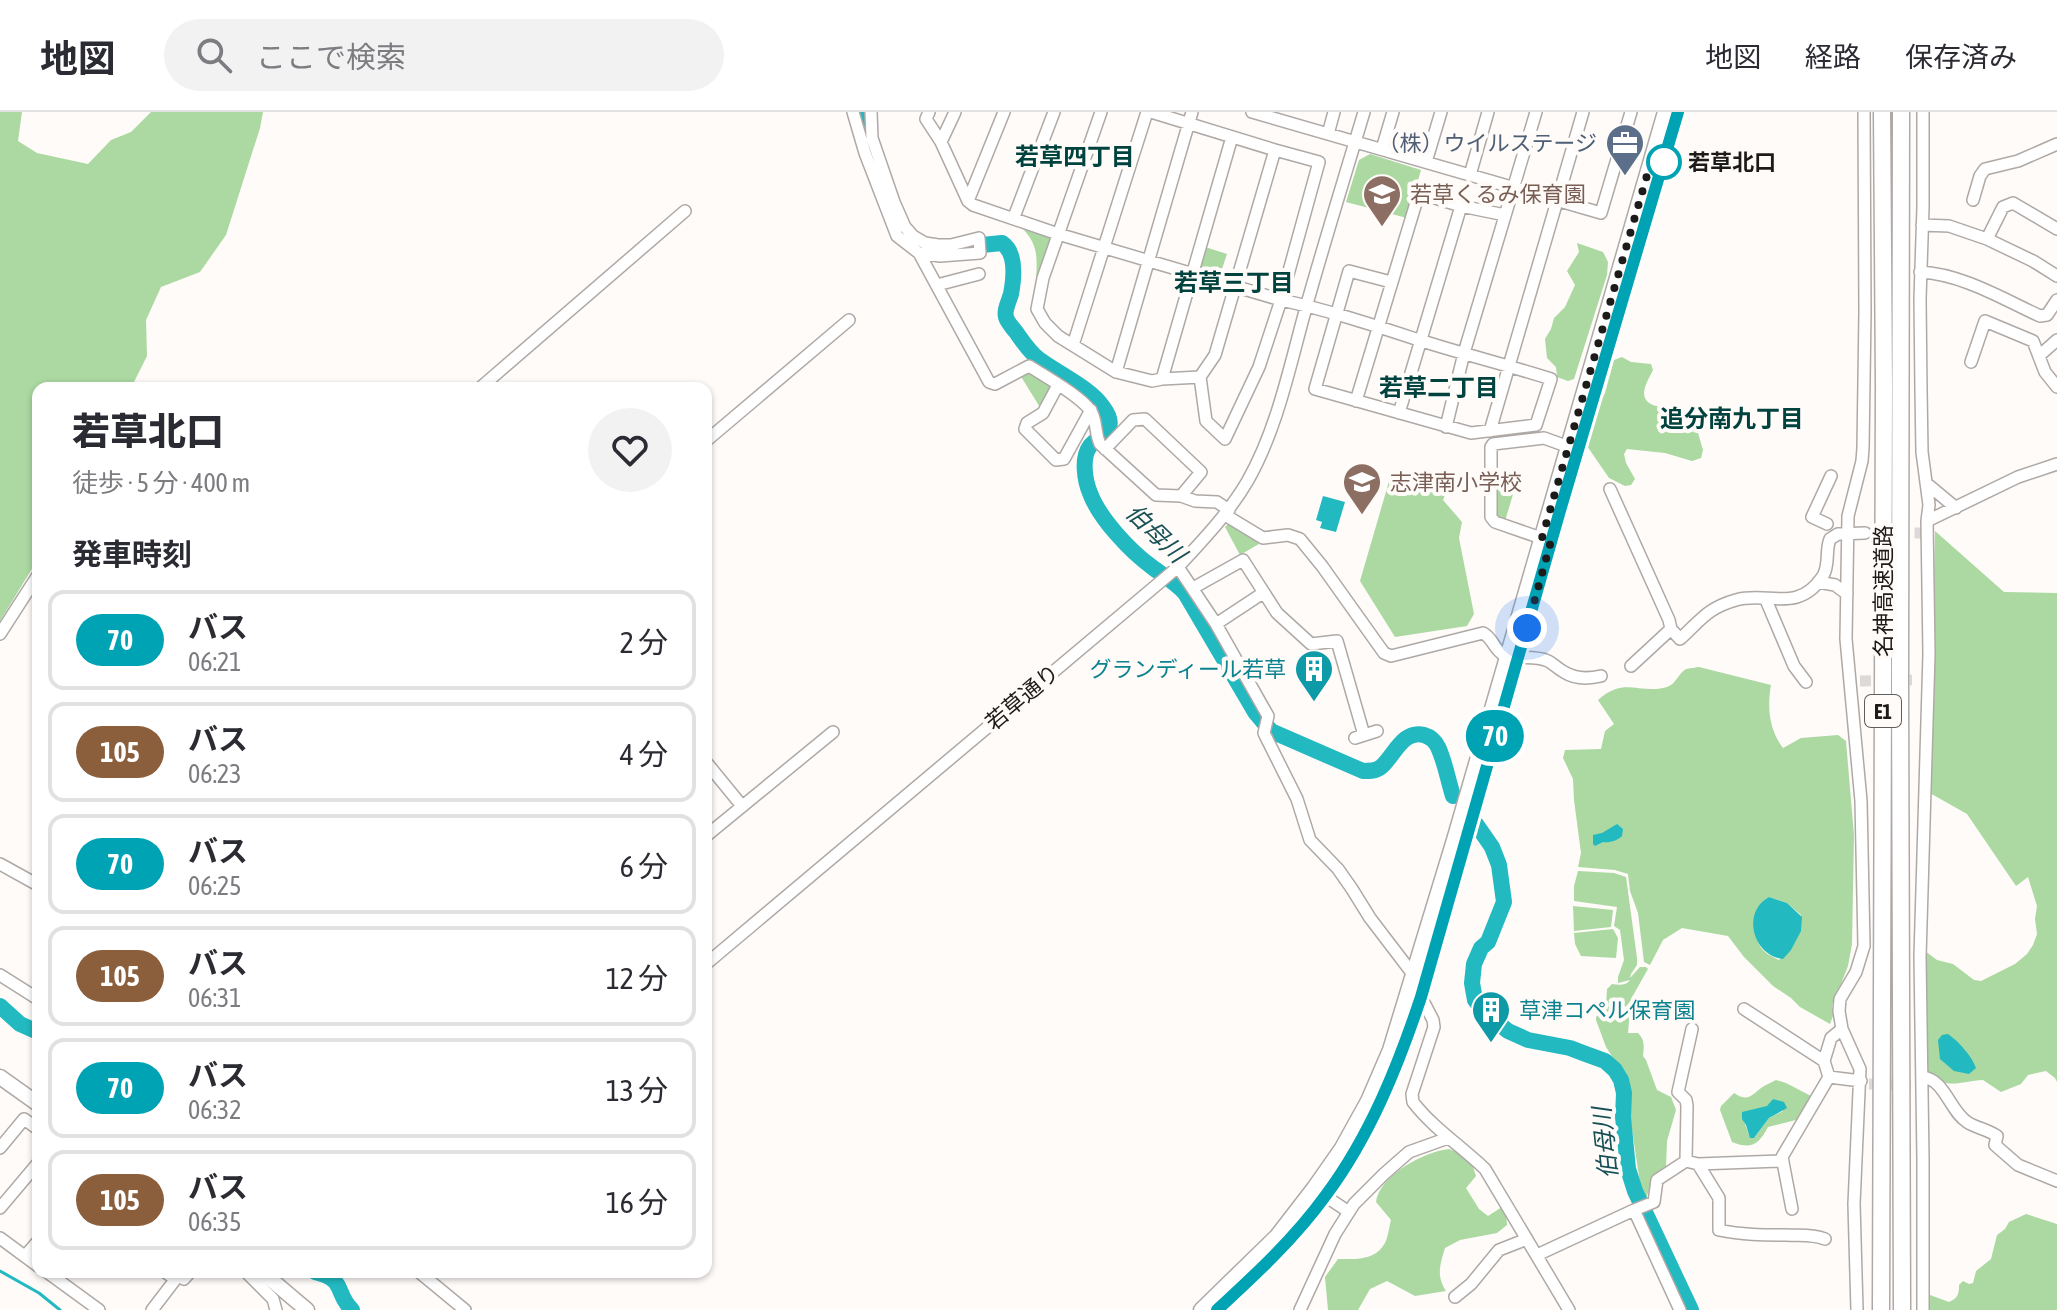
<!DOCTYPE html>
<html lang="ja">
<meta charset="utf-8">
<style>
body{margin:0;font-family:"Asap Condensed","Noto Sans JP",sans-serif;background:#f2f2f3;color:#2b2b33;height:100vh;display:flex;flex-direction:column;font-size:30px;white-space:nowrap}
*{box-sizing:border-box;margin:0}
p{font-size:26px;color:#7c7c81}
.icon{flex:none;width:44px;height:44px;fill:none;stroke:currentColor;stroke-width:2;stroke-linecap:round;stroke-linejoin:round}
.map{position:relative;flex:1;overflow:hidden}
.drawer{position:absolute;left:32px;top:270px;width:680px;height:896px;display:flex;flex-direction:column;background:#fff;border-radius:16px;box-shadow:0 2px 6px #0004}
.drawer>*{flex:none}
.badge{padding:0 16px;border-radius:26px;font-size:28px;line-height:52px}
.you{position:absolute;width:40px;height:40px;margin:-20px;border:6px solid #fff;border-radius:50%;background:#1a73e8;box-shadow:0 0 0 12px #1a73e833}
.map>.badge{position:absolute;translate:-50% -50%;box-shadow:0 0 0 4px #fff}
h2{padding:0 40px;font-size:30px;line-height:72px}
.round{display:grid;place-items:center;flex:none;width:84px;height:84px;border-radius:42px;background:#f2f2f3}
.headline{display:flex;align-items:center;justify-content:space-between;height:136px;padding:0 40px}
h1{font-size:38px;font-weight:800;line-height:60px}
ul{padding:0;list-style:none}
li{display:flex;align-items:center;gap:24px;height:100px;margin:0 16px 12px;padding:0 24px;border:4px solid #e1e1e2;border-radius:16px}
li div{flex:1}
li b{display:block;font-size:30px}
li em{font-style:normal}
li .badge{min-width:88px;font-weight:700;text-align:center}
header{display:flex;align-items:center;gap:48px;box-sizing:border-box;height:112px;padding:0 40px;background:#fff;border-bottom:2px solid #e1e1e2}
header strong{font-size:38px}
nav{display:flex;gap:44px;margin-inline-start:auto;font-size:28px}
.search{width:560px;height:72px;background:#f2f2f3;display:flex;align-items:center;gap:20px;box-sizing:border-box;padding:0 28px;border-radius:44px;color:#7c7c81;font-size:30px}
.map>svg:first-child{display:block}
</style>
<header>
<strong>地図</strong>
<div class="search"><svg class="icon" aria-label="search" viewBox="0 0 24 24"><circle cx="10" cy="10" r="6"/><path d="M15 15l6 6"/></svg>ここで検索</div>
<nav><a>地図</a><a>経路</a><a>保存済み</a></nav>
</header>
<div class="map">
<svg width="2057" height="1198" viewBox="0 0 2057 1198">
<rect width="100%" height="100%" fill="#fefbf9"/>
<path fill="#abd9a1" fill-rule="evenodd" d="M0,0h22l-4,29 19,12 51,11 23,-24 20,-8 20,-20h112l-3,16 -34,107 -26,37 -39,15 -15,33 1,36 -16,32h-93v171l-38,62z
M1370,42l51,16 -14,48 -61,-16 13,-42z
M1021,115l28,7 2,4 -12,44h-3c1,-25 3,-37 -15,-55z
M1577,131l26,9 5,10 -1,13 -33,104 -6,2 -11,-4 -1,-10 -9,-9 -2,-19 6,-10 3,-11 11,-11 10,-22 -8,-14 12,-19z
M1202,134l25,8 -9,27 -24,-8z
M1622,245l9,5 20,2 2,6c-6,12 -18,30 3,36 7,2 13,2 19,6 9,6 13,16 23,21l5,17 -2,8 -9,3 -27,-8 -38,-4 -3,5 2,9 9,16 -4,6 -6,1 -16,-8 -22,-32 9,-35 9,-18 9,-33z
M1025,260l8,1 16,10 2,8 -10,18 -21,-34z
M1390,366l55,17 -2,5 19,22 -3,16 15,76 -7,12 -72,11 -35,-56z
M1493,374l21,5 -9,30c-17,-5 -12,-20 -12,-35z
M1228,412c10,2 25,11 31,20l-19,11 -15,-28z
M1935,419l69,61 53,1v489l-2,-4 -9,-7 -18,4 -7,9 -20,8 -18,-12c-21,1 -38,11 -55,-8l-3,-121 12,9 16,4 21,16 7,1 34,-17 12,-10 6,-9 4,-11 -2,-15 2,-13 -9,-29 -12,9 -49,-72 -39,-22 4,-104z
M1699,555l72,18c-4,22 -2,45 12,63l18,-10 37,-3 8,6 8,94 -2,109 -4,22 -7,18 -6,10 -3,12 1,10 -3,8 -30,-17 -9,-9 -18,-12 -29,-29 -16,-21 -46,-8 -19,12 -13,25 -6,-3 -6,-49 -8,-22 -2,-17 -13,-4 -37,-3 3,-14 -7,-53 -1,-21 -10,-21 2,-8 36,-1 4,-18 9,-7 -16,-24c27,-24 41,-5 69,-13 9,-3 11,-13 19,-18 1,0 12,-2 13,-2zM1769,785l18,6 14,12 -1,12 -21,33c-8,-4 -17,-8 -20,-16 -7,-16 -5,-38 10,-47z
M1578,759l36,2 12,4 11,81v7l-6,9 -1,4 10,-11h6l2,2 -17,30 -3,34h10c7,7 6,14 5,23l3,4 11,30 14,7 5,13 -9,31 -1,26 -13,13 -7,18 -5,-8 -17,-115 -18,-28 -10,-27v-3l10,-11 1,-17 5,-5c6,1 14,2 18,-4l-12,3v-6l6,-17 -4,-30 -6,-4 3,-19 -43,-6v-15z
M1573,794l40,4 -2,17 -37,4z
M1613,817l5,9 -2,20 -35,-2 -6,-12 -1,-11z
M1776,968l10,3 27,14 -13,22 -32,8c-9,17 -16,23 -36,15l-12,-32 1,-4 13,-13c15,10 18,1 30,-7 4,-2 8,-4 12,-6zM1773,987l10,12 -14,7 -14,19 -6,-2 -5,-14 25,-16z
M1449,1037c17,7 22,8 27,27l-10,12 13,21 9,7 14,-9 4,3 1,15 -10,8 -37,7 -15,8c-5,16 -9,28 1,43l-31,5 -28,-15 -17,8 -12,21h-30l-3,-33 13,-18c15,0 35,2 45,-13 5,-6 6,-19 8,-26l-15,-18c3,-26 49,-51 73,-53z
M2026,1102l31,10v86h-127v-15l19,7c9,-4 10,-8 10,-17l4,-4 6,3 4,-1 3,-12 15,-12 6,-24 8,-6 4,-7z"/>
<path fill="#22b9c1" d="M1323,384l22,6 -9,30 -16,-4 2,-6 -6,-2z
M1617,712l6,5 -1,7c-5,5 -13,7 -19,6l-8,4 -2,-2v-9l9,-2z
M1769,785l18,6 15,14 -1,14 -10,19 -8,9c-30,-3 -42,-47 -14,-62z
M1948,922c10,7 24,22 28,34l-7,6 -15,-3 -14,-12 -2,-19 4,-5z
M1773,987l11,3 3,6 -18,10 -15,20h-4l-4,-13 -4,-6v-7l25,-6z"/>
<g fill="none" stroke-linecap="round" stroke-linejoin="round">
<path stroke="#22b9c1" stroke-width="3" d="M0,1159l39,22 21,17"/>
<path stroke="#22b9c1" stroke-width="16" d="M864,0l7,33
M942,137l60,-6c15,10 12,35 9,51 -2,7 -7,16 -5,23 1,5 7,11 10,15 7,10 14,21 24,28 19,14 50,28 63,47 17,23 -2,26 -13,39 -9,12 -5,35 0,47 9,25 40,58 62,74 12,9 23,15 33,26l70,119 16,19 92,40c7,0 13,0 18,-4 13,-11 22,-38 43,-32 7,2 11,6 14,12 7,15 10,33 15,49
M1476,712l16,23 7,18 5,37 -16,40 -7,6 -7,16 -2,19 3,17 9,12 24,19 20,9 42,8 13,5 22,8 10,9 6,10 3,13 -1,24 5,52 7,22 56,119
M0,894l20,18 18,8
M315,1160c32,8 19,20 37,38"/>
<path stroke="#dcd9d8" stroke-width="11" stroke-dasharray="11 5.5" stroke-linecap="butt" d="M1865,421h62
M1860,569l52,-1
M1869,972l42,1"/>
<defs>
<path id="minor" d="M853,0l12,41 32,83 22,17 21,3 40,-3 -1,-15 -28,7h-13l-13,-2 -12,-7 -8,-9 -11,-25 -22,-64 -1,-26
M929,0l-3,7 15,23 27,59 5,4 85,29 223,66c47,10 92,25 138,40 44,14 88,25 132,39l-15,46 -65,8 -156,-44 34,-118 42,11
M1101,0l-58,166 -6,31 8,14 13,13 58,36 36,9 10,-2 38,-2
M1151,0l124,38 44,12 -38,138 -22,67 -34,72 -19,-18 -6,-44 15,-22 60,-205
M1252,0l349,101 30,-101
M1923,0v95l-3,92 1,91 1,62 7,53 -2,16
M1328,22l6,-22
M941,30l14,-30
M1382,37l11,-37
M1426,50l15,-50
M1470,63l18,-63
M1973,88l7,-24 5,-7 33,-8 39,-17
M968,89l36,-89
M1014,105l40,-105
M1922,113l27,1 38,13 46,22 24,15
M1987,127l16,-32 10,-4 44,26
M919,141l70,129 6,2 34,-18c16,10 55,32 63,47 5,10 3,21 8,31l56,51 25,1 14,5 22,1 12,8
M1920,160c42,2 83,27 120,44l7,-1 10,-15
M937,173l42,-11
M1073,233l74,-233
M2040,243l17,-15
M1971,250l14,-41 48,20 12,31 12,15
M1116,260l76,-260
M1162,267l70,-242
M1058,273l-15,28 -16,10 -2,6 31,31 8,-1 27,-49
M480,276l205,-177
M1356,289l63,-208 42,13 44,9
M1399,301l62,-207
M1446,315l18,-74 72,-241
M1490,319l93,-319
M706,329l143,-121
M1105,337l28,-29 12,-1 56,53 -20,24
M1926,371l30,25
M1610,377l59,131 2,9 9,10c20,-18 27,-31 56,-39 32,-9 62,14 87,-24 7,-12 2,-25 7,-37l8,-5 27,-1
M1225,403l38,23 25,-3 12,4 22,27 62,87 7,3 92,-23c10,5 11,17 21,22 13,5 31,0 44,6 6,3 10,8 16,11 11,7 24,7 37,4
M1827,412l-15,-7 19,-41
M1547,428l-52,-18 -4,-5v-70l2,-3 51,-6 25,9
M1178,455l38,57 52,92 -4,17 33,66 13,41 28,29 14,20 18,29 42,55 9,24 12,23 1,7 -22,67 1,8c20,26 48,44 72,67l84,141
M1818,470l17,3 12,9
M1193,476l50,-28 34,53 34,31 26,-3 27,94
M1766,488l28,66 12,16
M1216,512l47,-31
M0,522l38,-59
M1631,554l40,-37
M1355,626l22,-7
M706,650l36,44
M706,724l127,-104
M0,752l38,21
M706,852l472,-397c25,-27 50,-53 69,-85 31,-54 43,-118 60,-178 18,-64 38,-128 57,-192
M0,863l38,24
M1744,897l80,52 5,16 -47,80 10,52
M1824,949l7,-23 11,-9
M1829,965l32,4
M1922,965c23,2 27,33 45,45 9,6 20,7 30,14l-2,9 23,20 39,16
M0,1036l24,-29 14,10
M1686,1049l12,3 21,34v32c23,5 44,5 67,5 15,1 25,-1 39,4
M1698,1052l85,-3
M1325,1084l24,16
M0,1096l38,-45
M0,1126l38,28
M1537,1143l97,-45
M25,1144l13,-15
M47,1160l52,38
M165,1160l10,7
M246,1160l27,27 3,11
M419,1160l46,38
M1455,1185l16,-13 28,-34 28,-11
M152,1198l26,-34 6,3 6,-7
M1300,1198l35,-76 19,-30 30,-30 25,-22 39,-14
M1680,1198l-46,-100 20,-8 3,-22 29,-19 1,-55 -1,-6 -8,-8 14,-63
M1857,1198l-3,-106 6,-135 -18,-40 -3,-18 1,-12 16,-27 8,-26 -3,-145 -15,-162 2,-123 14,-55 1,-13 2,-136 -1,-200
M1923,1198v-151l-3,-202 9,-303 -2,-133 91,-44 39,-13"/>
<path id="major" d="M0,965l38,27
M262,1160l45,38
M1201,1198l76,-74 37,-48 28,-40 26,-47 22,-51 64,-210 211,-728
M1217,1198c39,-36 78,-72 109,-115 44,-59 72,-129 95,-198l138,-483 119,-402"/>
<path id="highway" d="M1901,0l-1,572 2,626
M1881,1198l3,-924 -2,-274"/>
</defs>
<use href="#minor" stroke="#afa9a6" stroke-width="14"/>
<use href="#major" stroke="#afa9a6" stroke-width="17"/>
<use href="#highway" stroke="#afa9a6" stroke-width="19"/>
<use href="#minor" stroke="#fff" stroke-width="11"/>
<use href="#major" stroke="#fff" stroke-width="14"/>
<use href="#highway" stroke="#fff" stroke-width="16"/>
</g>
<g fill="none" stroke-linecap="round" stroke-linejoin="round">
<defs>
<path id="line" d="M1217,1198c39,-36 78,-72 109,-115 44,-59 72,-129 95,-198l138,-483 119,-402"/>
</defs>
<use href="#line" stroke="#fff" stroke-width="18"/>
<use href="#line" stroke="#00a3b4" stroke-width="12"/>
<path stroke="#1d1b1a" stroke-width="8" stroke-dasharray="0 14.4" d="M1527,516l24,-87 -9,-3 106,-366 16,-10"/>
</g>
<defs>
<symbol id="office-pin" viewBox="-11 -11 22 30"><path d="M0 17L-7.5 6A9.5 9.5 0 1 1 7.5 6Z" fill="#5c6f8a" stroke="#fefbf9"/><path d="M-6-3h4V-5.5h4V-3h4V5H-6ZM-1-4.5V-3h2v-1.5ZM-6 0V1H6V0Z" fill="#fff"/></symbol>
<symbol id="school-pin" viewBox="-11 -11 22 30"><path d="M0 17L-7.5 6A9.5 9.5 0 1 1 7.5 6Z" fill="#8d6e63" stroke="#fefbf9"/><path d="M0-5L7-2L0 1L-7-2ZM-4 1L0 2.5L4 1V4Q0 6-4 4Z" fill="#fff"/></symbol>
<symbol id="building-pin" viewBox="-11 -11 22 30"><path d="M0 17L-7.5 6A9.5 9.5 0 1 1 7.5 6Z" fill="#0f9aa8" stroke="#fefbf9"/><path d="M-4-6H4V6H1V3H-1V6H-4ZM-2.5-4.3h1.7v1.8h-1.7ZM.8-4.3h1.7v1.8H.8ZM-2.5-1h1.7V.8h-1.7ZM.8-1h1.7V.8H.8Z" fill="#fff"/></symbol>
</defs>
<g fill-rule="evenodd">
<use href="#office-pin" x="1603" y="9" width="44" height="60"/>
<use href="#school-pin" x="1360" y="60" width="44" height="60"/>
<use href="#school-pin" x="1340" y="348" width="44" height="60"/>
<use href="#building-pin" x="1292" y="535" width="44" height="60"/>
<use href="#building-pin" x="1469" y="876" width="44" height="60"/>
</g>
<circle fill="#fff" stroke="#00a3b4" stroke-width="4" cx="1664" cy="50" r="16"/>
<g text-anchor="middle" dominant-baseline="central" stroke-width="8" stroke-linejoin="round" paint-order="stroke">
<rect fill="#fefbf9" stroke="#605e5d" stroke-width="2" x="1865" y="583" width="36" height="32" rx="6"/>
<g font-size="20" font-weight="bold" fill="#1d1b1a">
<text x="1883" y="599">E1</text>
</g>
<g font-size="22" fill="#4e5e75" stroke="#fefbf9" text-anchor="end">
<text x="1597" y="31">（株）ウイルステージ</text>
</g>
<g font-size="22" font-weight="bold" fill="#1d1b1a" stroke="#fefbf9" text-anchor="start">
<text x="1688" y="50">若草北口</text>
</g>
<g font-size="22" fill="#785e54" stroke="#fefbf9" text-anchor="start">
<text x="1410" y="82">若草くるみ保育園</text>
<text x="1390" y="370">志津南小学校</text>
</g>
<g font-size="22" fill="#1d1b1a" stroke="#fefbf9">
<text transform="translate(1883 479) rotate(-90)">名神高速道路</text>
<text transform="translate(1022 585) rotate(-40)">若草通り</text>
</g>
<g font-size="22" fill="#0d838f" stroke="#fefbf9" text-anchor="end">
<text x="1286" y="557">グランディール若草</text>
<text x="1519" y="898" text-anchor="start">草津コペル保育園</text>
</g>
<g font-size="24" font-weight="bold" fill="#00433e" stroke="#fefbf9">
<text x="1075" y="44">若草四丁目</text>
<text x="1234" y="170">若草三丁目</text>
<text x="1439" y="275">若草二丁目</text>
<text x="1732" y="306">追分南九丁目</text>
</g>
<g font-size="24" font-style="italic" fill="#175155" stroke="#fefbf9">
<text transform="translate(1156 421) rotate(44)">伯母川</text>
<text transform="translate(1605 1031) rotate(-96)">伯母川</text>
</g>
</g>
</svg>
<div class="you" style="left:1527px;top:516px"></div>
<b class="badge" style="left:1495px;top:624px;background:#00a3b4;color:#fff">70</b>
<section class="drawer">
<div class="headline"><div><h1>若草北口</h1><p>徒歩 · 5 分 · 400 m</p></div><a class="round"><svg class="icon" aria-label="heart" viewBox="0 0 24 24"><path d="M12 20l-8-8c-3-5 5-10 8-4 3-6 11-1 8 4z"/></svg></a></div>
<h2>発車時刻</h2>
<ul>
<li><span class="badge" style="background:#00a3b4;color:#fff">70</span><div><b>バス</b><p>06:21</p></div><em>2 分</em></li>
<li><span class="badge" style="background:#8b5e3c;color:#fff">105</span><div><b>バス</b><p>06:23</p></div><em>4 分</em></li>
<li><span class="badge" style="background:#00a3b4;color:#fff">70</span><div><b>バス</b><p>06:25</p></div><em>6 分</em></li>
<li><span class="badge" style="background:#8b5e3c;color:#fff">105</span><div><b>バス</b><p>06:31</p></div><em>12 分</em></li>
<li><span class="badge" style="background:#00a3b4;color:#fff">70</span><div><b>バス</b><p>06:32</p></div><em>13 分</em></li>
<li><span class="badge" style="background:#8b5e3c;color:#fff">105</span><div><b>バス</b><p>06:35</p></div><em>16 分</em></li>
</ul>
</section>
</div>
